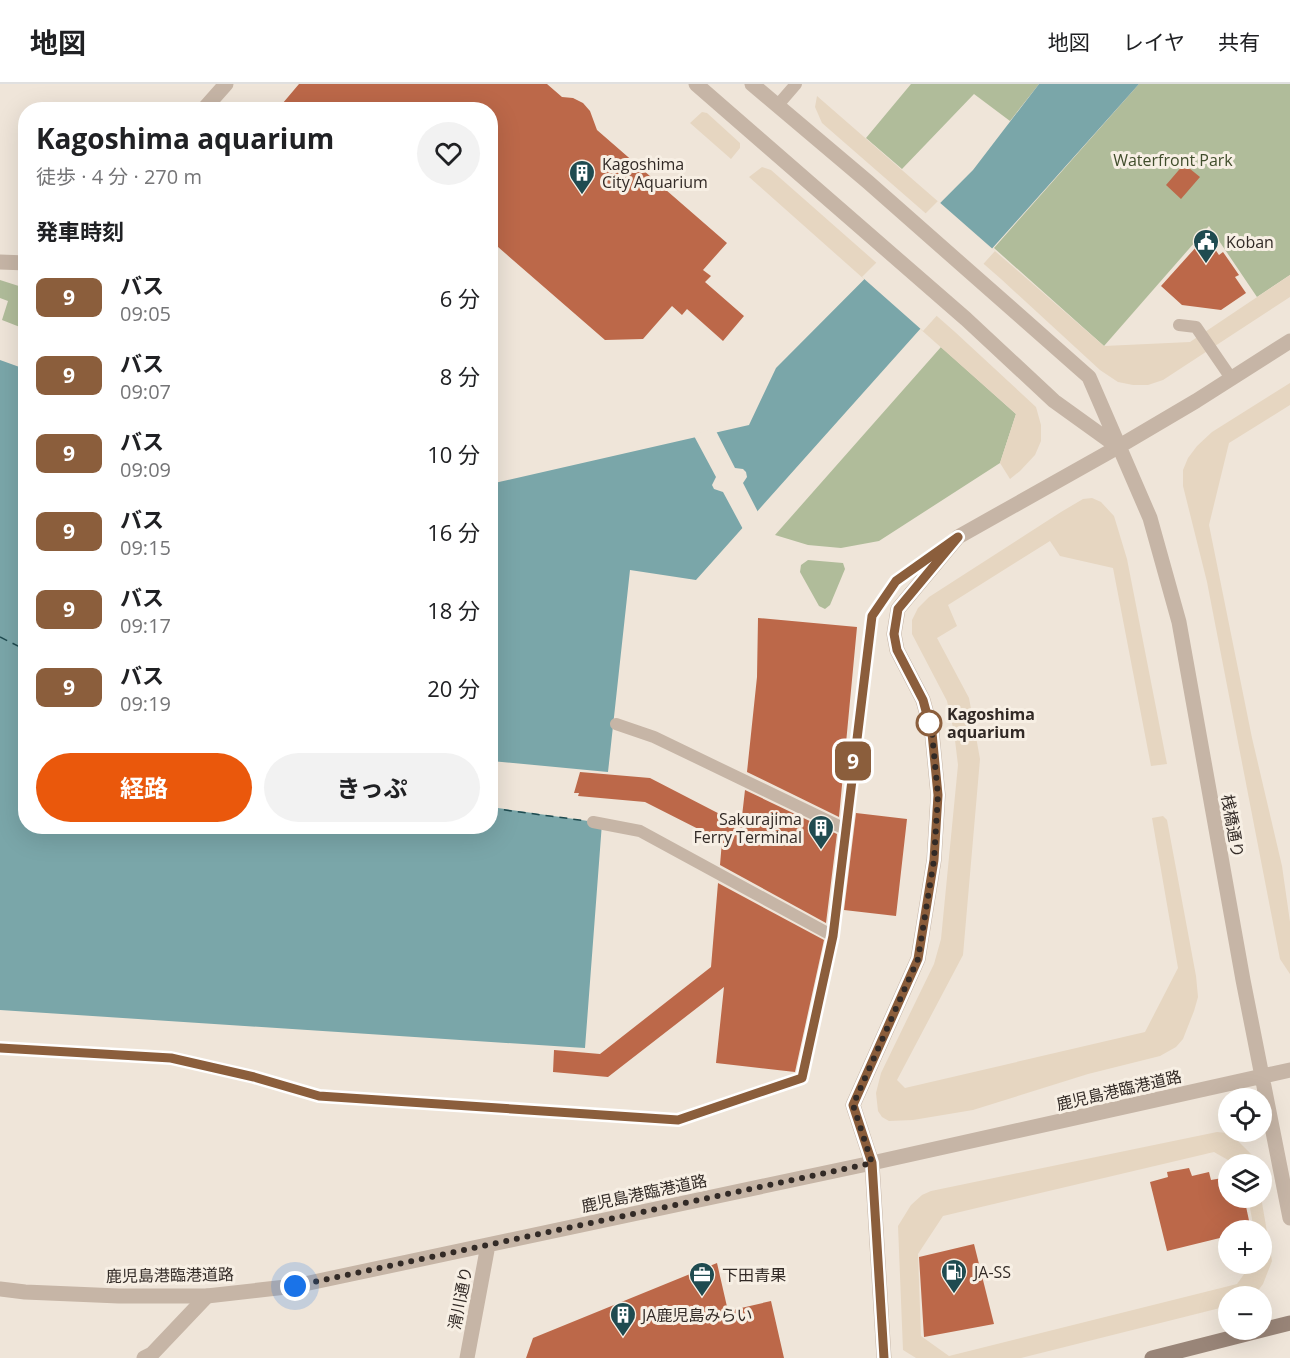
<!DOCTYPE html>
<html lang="ja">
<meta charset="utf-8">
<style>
body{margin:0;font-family:"Open Sans","Noto Sans JP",sans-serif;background:#f2f2f2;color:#202124;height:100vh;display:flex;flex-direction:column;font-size:22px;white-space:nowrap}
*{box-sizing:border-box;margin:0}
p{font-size:20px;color:#757577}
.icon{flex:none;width:33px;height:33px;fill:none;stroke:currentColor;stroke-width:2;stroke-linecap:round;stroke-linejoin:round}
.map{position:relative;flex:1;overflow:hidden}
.side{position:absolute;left:18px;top:18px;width:480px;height:732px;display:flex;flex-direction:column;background:#fff;border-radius:24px;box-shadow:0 6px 24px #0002}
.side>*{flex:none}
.badge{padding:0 12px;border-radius:9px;font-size:21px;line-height:39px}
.buttons{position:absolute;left:1218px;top:1004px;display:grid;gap:12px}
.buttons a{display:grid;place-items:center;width:54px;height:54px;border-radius:50%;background:#fff;box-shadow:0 6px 24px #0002;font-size:30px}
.you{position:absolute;width:30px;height:30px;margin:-15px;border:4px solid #fff;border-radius:50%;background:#1a73e8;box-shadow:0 0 0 9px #1a73e833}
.map>.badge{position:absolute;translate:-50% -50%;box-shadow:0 0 0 3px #fff}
h2{padding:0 18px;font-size:22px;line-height:54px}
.round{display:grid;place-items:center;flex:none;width:63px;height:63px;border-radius:32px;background:#f2f2f2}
.overview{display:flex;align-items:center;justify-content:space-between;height:102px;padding:0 18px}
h1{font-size:28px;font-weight:700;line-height:45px}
.action{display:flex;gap:12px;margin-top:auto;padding:12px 18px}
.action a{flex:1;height:69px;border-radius:36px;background:#ea580c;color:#fff;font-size:24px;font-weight:700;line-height:69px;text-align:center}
.action a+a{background:#f2f2f2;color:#202124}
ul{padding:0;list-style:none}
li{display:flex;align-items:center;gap:18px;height:78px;padding:0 18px}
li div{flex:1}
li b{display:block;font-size:22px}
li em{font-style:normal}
li .badge{min-width:66px;font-weight:700;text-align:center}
header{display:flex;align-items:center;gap:36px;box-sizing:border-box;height:84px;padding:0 30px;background:#fff;border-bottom:2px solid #e0e0e0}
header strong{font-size:28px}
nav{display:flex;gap:33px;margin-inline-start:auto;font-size:21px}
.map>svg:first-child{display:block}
</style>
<header>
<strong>地図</strong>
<nav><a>地図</a><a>レイヤ</a><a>共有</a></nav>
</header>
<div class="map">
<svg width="1290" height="1274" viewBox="0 0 1290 1274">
<rect width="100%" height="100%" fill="#efe5d9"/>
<path fill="#b0bc9a" d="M911,0h128l-29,37 -36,-27 -72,75 -36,-31z
M1139,0h151v191l-33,22 -48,-71 -105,120 -110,-98z
M0,196l25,8v41l-23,-9 6,-19 -8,-3z
M941,263l75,67 -16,49 -121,78 -38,7 -33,-3 -33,-10z
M808,476l35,3 2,6 -15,36 -5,4 -6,-3 -19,-34 1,-7z"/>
<path fill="#e6d6c1" d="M817,12l287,250 86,-4 100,-67v22l-127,83 -15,5h-15l-15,-3 -18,-12 -99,-91 -179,-156 -7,-16z
M702,28l5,1 33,30v5l-9,11 -41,-36z
M762,83l9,3 184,162 81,75 5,18v16l-6,14 -15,16 -10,8 -10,-16 16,-49 -267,-237z
M1290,299v22l-61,38 -20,82 43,213 30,128 8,56v52l-10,-15 -73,-377 -24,-96v-16l5,-12 9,-12 15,-14z
M1092,414l9,4 13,14 13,43 40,205 -16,2 -38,-198 -53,-12 -10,-15 -102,64 9,21 -20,12 32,60 11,61 -17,196 -66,125 8,8 240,-56 33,-64 -26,-150 11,-2 4,4 29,156 2,21 -4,14 -11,28 -7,8 -16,9 -72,18 -115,36 -60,10 -24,1 -7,-4 -4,-6 -2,-18 5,-20 53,-109 7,-25 17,-174 -4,-33 -7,-31 -35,-67v-14l6,-12 11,-11 132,-85 22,-13z
M1217,1048l10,1 8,5 16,16 4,10h-20l-21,-12 -271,64 -25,38 3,82 28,20 288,-72 15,-21h10v-33h-8l-6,-33h13l11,64 -9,23 -9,12h-26v10l-207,52h-105l-13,-8 -5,-124 13,-21 11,-10 9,-4z"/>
<path fill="#7aa6a9" d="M1039,0h100l-443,496 -66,-10 -22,202 -117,-11 -1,-277 259,-59 27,-57 197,-198z
M0,276l25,9 1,457h464l1,-19 111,16 -17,225 -585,-38z"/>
<path fill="#efe5d9" d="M938,117l57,50 -72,80 -61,-54z
M715,345l20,39 8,1 3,3 1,5 -4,6 16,31 -15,17 -21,-39 -9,-3 -2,-4 4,-8 -23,-43z"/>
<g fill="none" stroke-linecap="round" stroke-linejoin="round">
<path stroke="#1f4b50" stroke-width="1.5" stroke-dasharray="8 6" stroke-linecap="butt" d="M0,553l26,13
M490,724l97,13"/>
</g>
<path fill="#bc6849" d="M299,0h248l15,13 11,1 10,5 7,8 7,19 130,113 -24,27 8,6 -6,6 39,34 -21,25 -36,-32 -5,6 -10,-9 -29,33 -38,1 -115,-100v-130h-213z
M1184,80l16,13 -19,22 -15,-14z
M1206,152l13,19 4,-3 16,23 -4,2 11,16 -25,17 -39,-5 -21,-19z
M758,534l99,9 -18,190 -92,-45 10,-95z
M580,688l70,6 91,47 4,-35 92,44 -11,89 -106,-58 2,-24 -77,-39 -67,-6 1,-3h-5z
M856,729l51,6 -11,97 -52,-6z
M718,799l106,57 -29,132 -79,-9 8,-76 -116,90 -55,-5 1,-22 46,4 111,-87z
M1189,1084l3,8 17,-4 2,8 17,-3v20h16l7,33h-23v6l-61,15 -17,-69 18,-5 -1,-5z
M974,1160l20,80 -70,13 -5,-80z
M717,1179l11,48 43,-10 13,57h-258l7,-20z"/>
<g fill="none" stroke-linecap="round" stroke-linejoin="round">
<path stroke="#c6b5a6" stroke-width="12" d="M777,22l19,-22
M1179,241l17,2 35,51
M616,640l38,13 191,92
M593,738l47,9 193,105
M0,964l171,10 83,19 65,19 359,24 124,-42 31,-142 39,-320 24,-35 51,-36"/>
<path stroke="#c6b5a6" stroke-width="15" d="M872,1079l-19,-58 65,-146 16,-99 4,-65 -6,-62 -9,-33 -26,-50 -3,-16 4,-25 60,-72 160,-90
M144,1274l8,-4 55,-58"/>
<path stroke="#c6b5a6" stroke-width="15" d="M696,0l270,235 88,82 64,46
M752,0l116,98 221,195 61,141 29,104 64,358 47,238
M203,26l23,-26
M0,178l26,1
M1118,363l78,-46 94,-60
M872,1079l12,195
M0,1205l25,3 94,4h88l88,-10 577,-123 418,-93
M467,1274l21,-113"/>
<path stroke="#998578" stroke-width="15" d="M1152,1274l138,-35"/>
</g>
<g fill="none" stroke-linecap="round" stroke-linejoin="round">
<defs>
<path id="line" d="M0,964l171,10 83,19 65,19 359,24 124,-42 31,-142 39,-320 24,-35 62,-44 -60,72 -4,25 3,16 26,50 9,33 6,62 -4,65 -16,99 -65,146 19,58 12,195"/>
</defs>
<use href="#line" stroke="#fff" stroke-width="14"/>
<use href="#line" stroke="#8b5e3c" stroke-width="9"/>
<path stroke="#322a26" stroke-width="6" stroke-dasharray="0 10.8" d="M295,1202l577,-123 -19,-58 65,-146 16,-99 4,-65 -6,-62 -5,-17 2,7"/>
</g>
<defs>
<symbol id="building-pin" viewBox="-11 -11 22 30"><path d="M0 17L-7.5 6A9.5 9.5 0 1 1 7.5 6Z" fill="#1f4b50" stroke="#f7efe4"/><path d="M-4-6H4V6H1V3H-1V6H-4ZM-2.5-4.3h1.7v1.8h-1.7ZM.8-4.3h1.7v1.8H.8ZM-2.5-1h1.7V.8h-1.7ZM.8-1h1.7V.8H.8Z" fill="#fff"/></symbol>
<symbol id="civic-pin" viewBox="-11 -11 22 30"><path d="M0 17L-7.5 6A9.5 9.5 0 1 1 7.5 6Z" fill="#1f4b50" stroke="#f7efe4"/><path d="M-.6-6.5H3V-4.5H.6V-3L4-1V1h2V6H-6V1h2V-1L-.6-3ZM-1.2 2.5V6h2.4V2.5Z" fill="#fff"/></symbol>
<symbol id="fuel-pin" viewBox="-11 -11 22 30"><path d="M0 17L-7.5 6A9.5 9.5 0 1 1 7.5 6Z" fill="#1f4b50" stroke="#f7efe4"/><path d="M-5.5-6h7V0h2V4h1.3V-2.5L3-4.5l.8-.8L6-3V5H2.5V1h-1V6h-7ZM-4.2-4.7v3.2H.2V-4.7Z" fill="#fff"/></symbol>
<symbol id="office-pin" viewBox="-11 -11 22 30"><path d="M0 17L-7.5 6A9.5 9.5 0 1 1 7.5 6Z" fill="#1f4b50" stroke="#f7efe4"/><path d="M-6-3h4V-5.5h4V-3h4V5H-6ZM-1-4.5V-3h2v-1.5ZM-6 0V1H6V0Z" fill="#fff"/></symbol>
</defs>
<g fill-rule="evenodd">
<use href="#building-pin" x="567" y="74" width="30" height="40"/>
<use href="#civic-pin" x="1191" y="143" width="30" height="40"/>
<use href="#building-pin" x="806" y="729" width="30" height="40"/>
<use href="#fuel-pin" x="939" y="1173" width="30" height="40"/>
<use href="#office-pin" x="687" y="1176" width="30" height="40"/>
<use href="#building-pin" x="608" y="1216" width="30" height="40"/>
</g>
<circle fill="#fff" stroke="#8b5e3c" stroke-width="3" cx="929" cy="639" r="12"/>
<g text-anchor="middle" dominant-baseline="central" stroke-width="6" stroke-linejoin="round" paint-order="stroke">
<g font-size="16" fill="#414e2c" stroke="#f7efe4">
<text x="1173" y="76">Waterfront Park</text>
</g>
<g font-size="16" fill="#322a26" stroke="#f7efe4" text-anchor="start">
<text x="602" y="80">Kagoshima<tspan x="602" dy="18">City Aquarium</tspan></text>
<text x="1226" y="158">Koban</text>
<text x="802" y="735" text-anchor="end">Sakurajima<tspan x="802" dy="18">Ferry Terminal</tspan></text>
<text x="974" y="1188">JA-SS</text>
<text x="722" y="1191">下田青果</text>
<text x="642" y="1231">JA鹿児島みらい</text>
</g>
<g font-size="16" font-weight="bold" fill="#322a26" stroke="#f7efe4" text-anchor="start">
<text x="947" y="630">Kagoshima<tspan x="947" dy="18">aquarium</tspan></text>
</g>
<g font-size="16" fill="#322a26" stroke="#f7efe4">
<text transform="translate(1233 742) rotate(80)">桟橋通り</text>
<text transform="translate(1119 1006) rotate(-13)">鹿児島港臨港道路</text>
<text transform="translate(644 1109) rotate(-12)">鹿児島港臨港道路</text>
<text transform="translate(170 1191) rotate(-1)">鹿児島港臨港道路</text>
<text transform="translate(460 1214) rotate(-79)">滑川通り</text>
</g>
</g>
</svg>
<div class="buttons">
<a><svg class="icon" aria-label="locate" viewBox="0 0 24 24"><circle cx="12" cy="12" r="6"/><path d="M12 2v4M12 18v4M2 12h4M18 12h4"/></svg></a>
<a><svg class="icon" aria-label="layers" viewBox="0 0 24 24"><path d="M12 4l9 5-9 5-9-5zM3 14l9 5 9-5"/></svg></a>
<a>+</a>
<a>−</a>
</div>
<div class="you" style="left:295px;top:1202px"></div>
<b class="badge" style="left:853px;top:677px;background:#8b5e3c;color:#fff">9</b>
<section class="side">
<div class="overview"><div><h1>Kagoshima aquarium</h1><p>徒歩 · 4 分 · 270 m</p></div><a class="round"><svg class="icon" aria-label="heart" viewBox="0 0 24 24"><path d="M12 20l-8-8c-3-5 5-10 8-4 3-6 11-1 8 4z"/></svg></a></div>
<h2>発車時刻</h2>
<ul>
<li><span class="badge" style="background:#8b5e3c;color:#fff">9</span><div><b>バス</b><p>09:05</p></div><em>6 分</em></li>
<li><span class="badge" style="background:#8b5e3c;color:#fff">9</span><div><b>バス</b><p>09:07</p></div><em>8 分</em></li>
<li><span class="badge" style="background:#8b5e3c;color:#fff">9</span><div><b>バス</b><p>09:09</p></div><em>10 分</em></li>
<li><span class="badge" style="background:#8b5e3c;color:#fff">9</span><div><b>バス</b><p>09:15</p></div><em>16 分</em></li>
<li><span class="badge" style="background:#8b5e3c;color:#fff">9</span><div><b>バス</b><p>09:17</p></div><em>18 分</em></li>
<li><span class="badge" style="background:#8b5e3c;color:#fff">9</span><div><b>バス</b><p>09:19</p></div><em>20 分</em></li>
</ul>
<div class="action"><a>経路</a><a>きっぷ</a></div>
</section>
</div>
